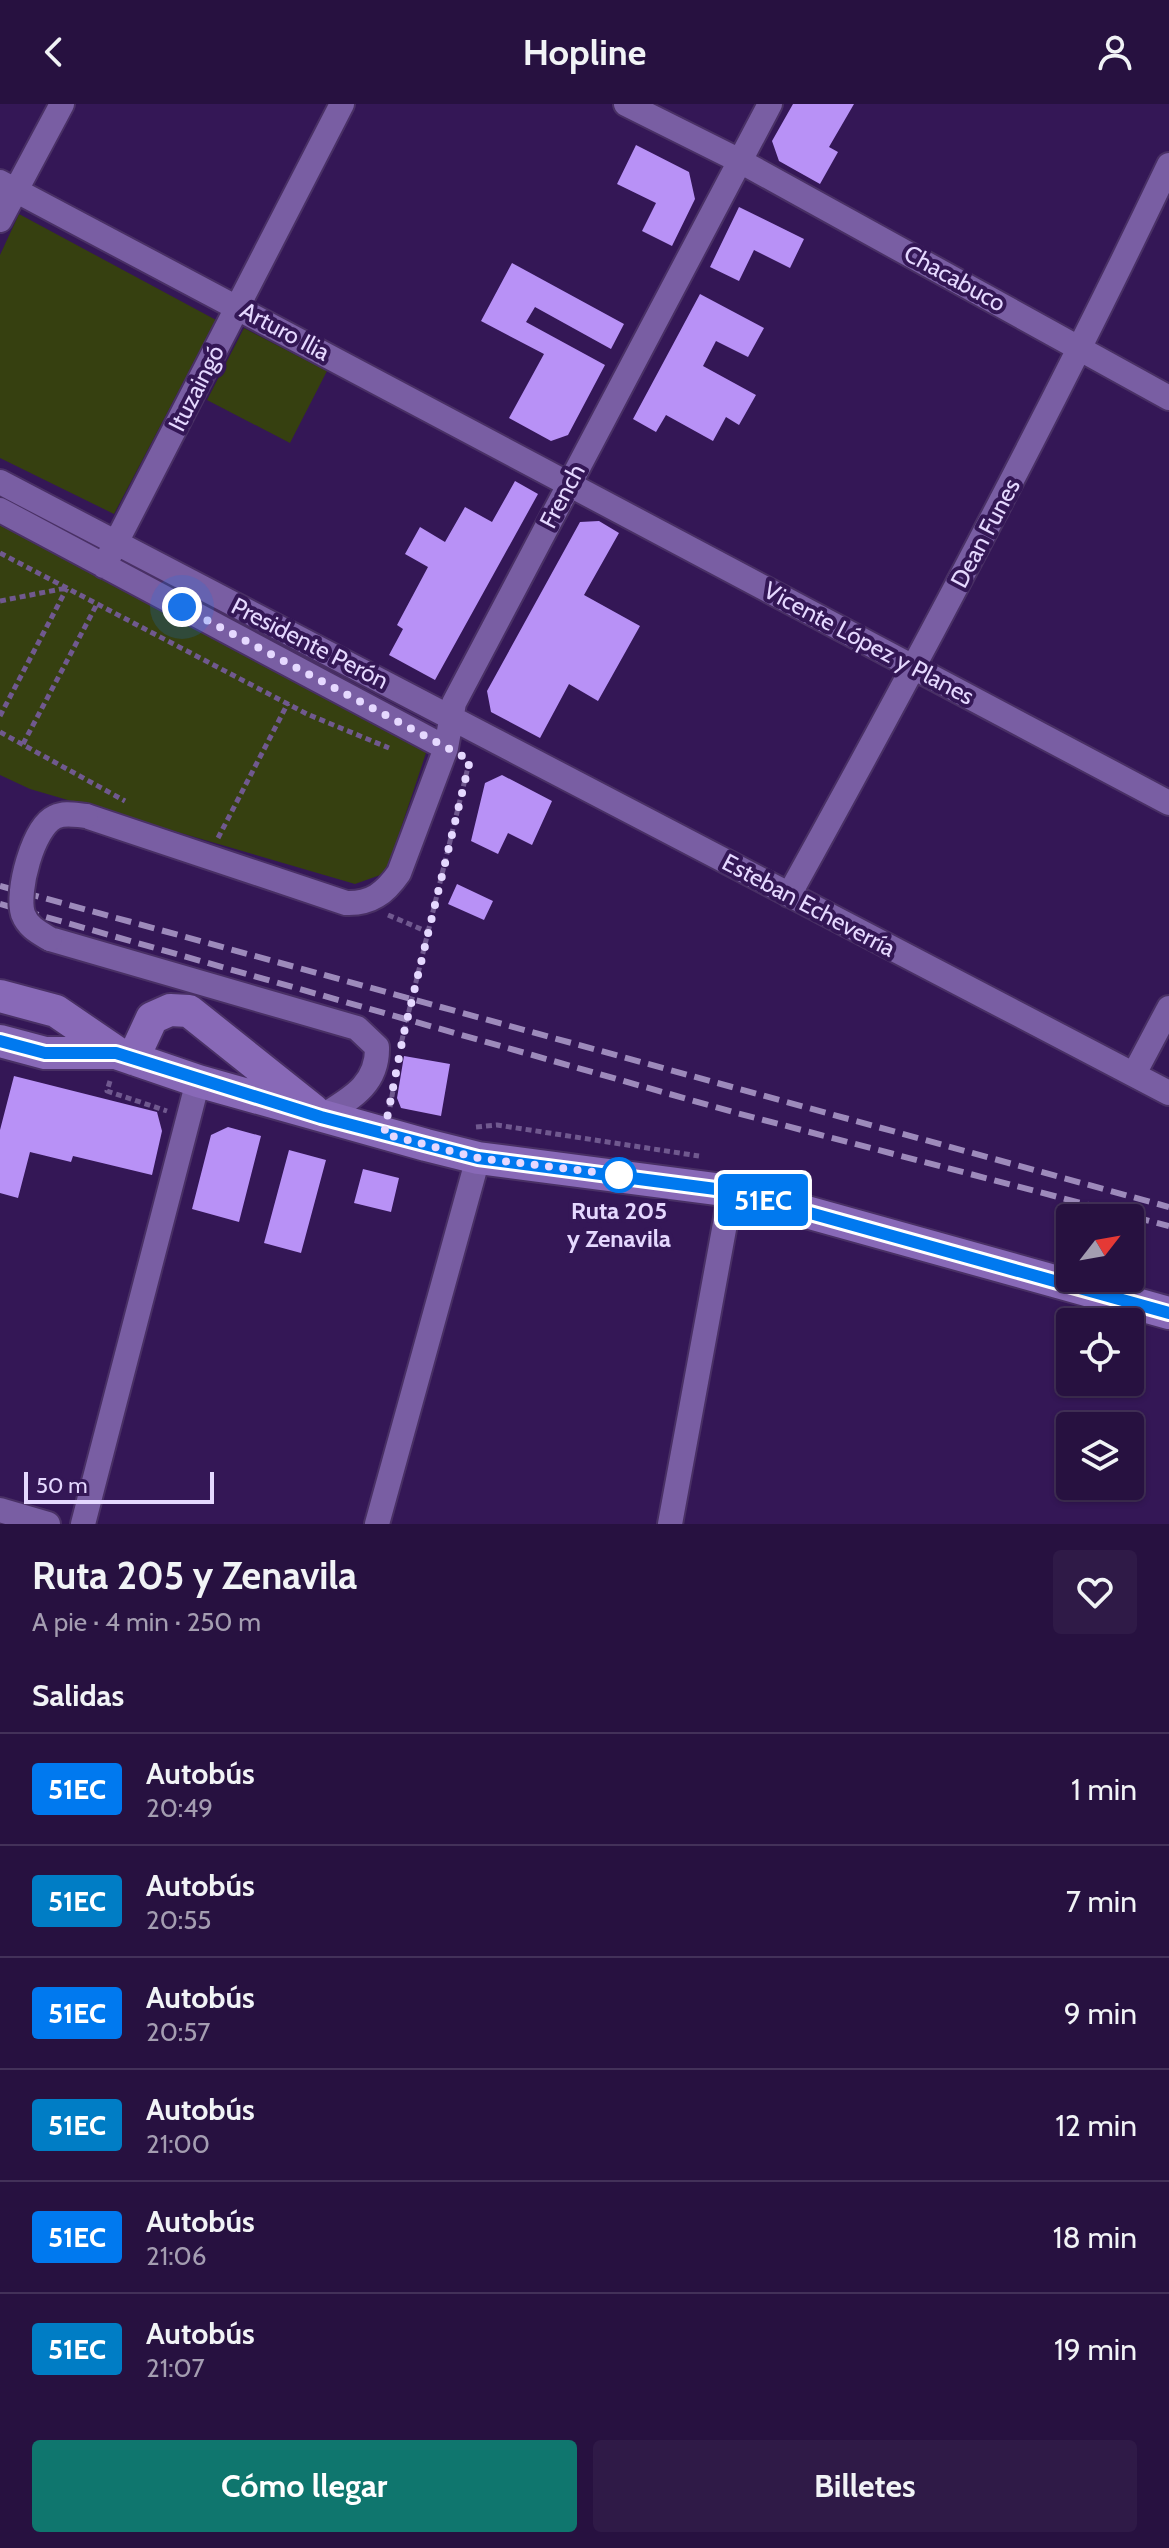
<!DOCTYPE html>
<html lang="es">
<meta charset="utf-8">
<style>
body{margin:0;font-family:Cabin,sans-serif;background:#2f1a47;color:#f1f3f6;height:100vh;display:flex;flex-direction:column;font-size:30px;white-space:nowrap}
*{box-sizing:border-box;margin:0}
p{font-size:26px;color:#a49db1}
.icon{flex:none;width:44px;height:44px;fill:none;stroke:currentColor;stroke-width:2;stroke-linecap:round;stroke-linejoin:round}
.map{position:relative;height:1420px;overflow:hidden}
.details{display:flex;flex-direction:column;background:#271140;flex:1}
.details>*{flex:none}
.badge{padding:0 16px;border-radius:6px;font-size:28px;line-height:52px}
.needle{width:52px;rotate:59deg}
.buttons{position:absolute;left:1056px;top:1100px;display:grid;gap:16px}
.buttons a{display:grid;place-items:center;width:88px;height:88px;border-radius:8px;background:#271140;box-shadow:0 2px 6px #0004,0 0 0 2px #433159;font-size:40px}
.scale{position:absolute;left:24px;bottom:20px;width:190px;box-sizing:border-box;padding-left:8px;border:4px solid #e5d8ff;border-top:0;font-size:22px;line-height:28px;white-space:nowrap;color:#e5d8ff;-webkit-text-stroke:6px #341756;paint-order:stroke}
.you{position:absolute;width:40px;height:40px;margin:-20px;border:6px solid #fff;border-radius:50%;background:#1a73e8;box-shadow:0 0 0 12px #1a73e833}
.map>.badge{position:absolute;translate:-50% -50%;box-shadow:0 0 0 4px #fff}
h2{padding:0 32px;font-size:30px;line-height:72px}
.round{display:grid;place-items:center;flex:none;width:84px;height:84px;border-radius:8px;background:#2f1a47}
.headline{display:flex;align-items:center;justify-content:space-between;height:136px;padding:0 32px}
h1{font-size:38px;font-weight:700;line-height:60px}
.primary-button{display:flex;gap:16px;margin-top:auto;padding:16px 32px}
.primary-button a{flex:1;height:92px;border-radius:8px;background:#0f766e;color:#fff;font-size:32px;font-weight:700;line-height:92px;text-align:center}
.primary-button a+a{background:#2f1a47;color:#f1f3f6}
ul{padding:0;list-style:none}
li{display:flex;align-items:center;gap:24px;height:112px;padding:0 32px;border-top:2px solid #433159}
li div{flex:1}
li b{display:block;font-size:30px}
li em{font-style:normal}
li .badge{min-width:88px;font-weight:700;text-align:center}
header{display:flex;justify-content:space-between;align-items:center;height:104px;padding:0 32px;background:#271140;font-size:36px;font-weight:700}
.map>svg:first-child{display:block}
</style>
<header><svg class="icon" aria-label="back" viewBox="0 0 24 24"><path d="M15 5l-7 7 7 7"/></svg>Hopline<svg class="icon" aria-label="person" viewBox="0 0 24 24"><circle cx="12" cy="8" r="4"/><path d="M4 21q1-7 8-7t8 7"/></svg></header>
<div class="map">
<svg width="1169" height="1420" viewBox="0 0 1169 1420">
<rect width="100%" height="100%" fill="#341756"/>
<path fill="#364010" d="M19,110l197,106 -102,194 -114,-56v-203z
M244,224l83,43 -37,72 -83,-43z
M0,394l433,234 -47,141 -31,11 -325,-95 -30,-14z"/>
<path fill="#b891f6" d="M793,0h61l-25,43 9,5 -18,32 -41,-23 -7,-20z
M636,41l53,27 6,27 -23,47 -30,-15 14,-28 -39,-19z
M739,103l65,32 -14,29 -36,-18 -15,31 -29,-14z
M512,159l112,61 -13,25 -76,-42 -9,15 79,43 -37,70 -17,6 -42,-23 35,-64 -63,-33z
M700,190l64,34 -16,29 -32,-16 -13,25 53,29 -17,30 -13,-8 -13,24 -47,-26 -10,17 -23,-13z
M515,377l23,13 -103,186 -46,-25 14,-26 -6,-4 31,-58 -23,-13 15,-27 25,15 20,-35 27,15z
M599,417l20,12 -35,62 56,31 -42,75 -29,-17 -29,54 -49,-26 -4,-21 93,-169z
M502,671l50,26 -20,44 -24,-12 -10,21 -27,-13 14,-58z
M457,780l36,17 -9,19 -36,-16z
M404,952l46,8 -9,52 -40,-8 -4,-10z
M14,972l143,36 5,19 -10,44 -79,-19 -2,6 -41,-10 -12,46 -18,-5v-63z
M228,1023l33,9 -22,86 -47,-13 19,-74z
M289,1046l37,10 -25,93 -37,-10z
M363,1065l36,9 -8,34 -37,-9z"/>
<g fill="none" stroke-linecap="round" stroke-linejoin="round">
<defs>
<path id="minor" d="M626,0l114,57 429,237
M0,78l1169,621
M0,116l62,-116
M0,378l1169,611
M0,406l446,238
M104,462l238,-462
M86,712l260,87c25,1 39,-10 53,-30l47,-125 8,-45 316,-599
M789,791c133,-240 262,-482 380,-730
M50,835l307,89 20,19c1,38 -27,52 -56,70
M1134,970l35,-66
M0,1406l48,14
M83,1420l115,-443
M377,1420l101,-366
M670,1420l61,-333"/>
<path id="major" d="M0,892l56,15 63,43 79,27 228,64 52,13 253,33 438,122
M0,937l45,12h71
M133,955l19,-41 18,-8 19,1 124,99"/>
</defs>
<use href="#minor" stroke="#493065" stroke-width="28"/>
<use href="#major" stroke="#493065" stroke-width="36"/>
<path stroke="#70598f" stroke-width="5" stroke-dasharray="6 4" stroke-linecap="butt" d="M0,449l307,161 82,34
M0,497l66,-13
M0,612l67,-128
M0,628l125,69
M23,640l74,-140
M218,734l70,-135
M388,811l40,17 -27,112
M428,828l41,-169
M110,977l-3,10 60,20
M390,1003l4,-22
M476,1023l21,-2 202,31"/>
<use href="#minor" stroke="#795ea3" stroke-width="24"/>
<use href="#major" stroke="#8869b7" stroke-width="32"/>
<path stroke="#9d8abb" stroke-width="6" stroke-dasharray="16 8" stroke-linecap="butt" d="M0,782l1169,321
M0,800l733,208 436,114"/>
<defs>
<path id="minor-bridge" d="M50,835c-12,-7 -22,-12 -27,-25 -7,-22 10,-87 32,-97 10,-5 20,-2 31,-1"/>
</defs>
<use href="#minor-bridge" stroke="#493065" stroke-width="28" stroke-linecap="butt"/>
<use href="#minor-bridge" stroke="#795ea3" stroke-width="24"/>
</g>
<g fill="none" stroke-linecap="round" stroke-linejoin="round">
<defs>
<path id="line" d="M0,937l45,12h71l205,64 157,41 253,33 438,122"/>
</defs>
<use href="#line" stroke="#fff" stroke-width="18"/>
<use href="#line" stroke="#0079ef" stroke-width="12"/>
<path stroke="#e5d8ff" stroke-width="8" stroke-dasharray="0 14.4" d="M182,503l288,153 -67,277 -19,97 94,24 141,17"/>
</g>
<circle fill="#fff" stroke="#0079ef" stroke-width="4" cx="619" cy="1071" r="16"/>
<g text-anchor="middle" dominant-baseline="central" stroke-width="8" stroke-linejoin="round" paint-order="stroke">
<g font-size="24" fill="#e5d8ff" stroke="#341756">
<text transform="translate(955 174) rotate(29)">Chacabuco</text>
<text transform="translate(285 227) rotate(28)">Arturo Ilia</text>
<text transform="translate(196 284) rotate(-63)">Ituzaingó</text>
<text transform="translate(562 392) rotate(-62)">French</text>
<text transform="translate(985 429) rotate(-62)">Dean Funes</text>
<text transform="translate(310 539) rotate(27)">Presidente Perón</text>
<text transform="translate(869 539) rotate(28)">Vicente López y Planes</text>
<text transform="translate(809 801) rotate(28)">Esteban Echeverría</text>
</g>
<g font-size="24" font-weight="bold" fill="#e5d8ff" stroke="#341756">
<text x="619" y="1106">Ruta 205<tspan x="619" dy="28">y Zenavila</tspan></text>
</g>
</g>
</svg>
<div class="buttons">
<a><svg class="needle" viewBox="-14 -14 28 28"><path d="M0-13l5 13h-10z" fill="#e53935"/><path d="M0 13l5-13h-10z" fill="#a49db1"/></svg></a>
<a><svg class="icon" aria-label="locate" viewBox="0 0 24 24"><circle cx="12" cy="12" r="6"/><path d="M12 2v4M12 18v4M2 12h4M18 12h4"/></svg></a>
<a><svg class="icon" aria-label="layers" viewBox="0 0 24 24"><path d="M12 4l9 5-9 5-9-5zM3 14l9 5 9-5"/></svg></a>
</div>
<div class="scale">50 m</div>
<div class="you" style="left:182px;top:503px"></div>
<b class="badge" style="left:763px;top:1096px;background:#0079ef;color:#fff">51EC</b>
</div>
<section class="details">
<div class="headline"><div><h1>Ruta 205 y Zenavila</h1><p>A pie · 4 min · 250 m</p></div><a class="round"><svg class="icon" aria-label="heart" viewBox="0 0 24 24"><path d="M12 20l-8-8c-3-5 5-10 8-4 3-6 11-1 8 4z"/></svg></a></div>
<h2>Salidas</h2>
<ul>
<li><span class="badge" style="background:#0079ef;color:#fff">51EC</span><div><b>Autobús</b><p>20:49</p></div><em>1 min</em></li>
<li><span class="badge" style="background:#007dc5;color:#fff">51EC</span><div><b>Autobús</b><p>20:55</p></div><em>7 min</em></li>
<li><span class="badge" style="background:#0079ef;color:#fff">51EC</span><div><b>Autobús</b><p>20:57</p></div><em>9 min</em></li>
<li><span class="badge" style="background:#007dc5;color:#fff">51EC</span><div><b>Autobús</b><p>21:00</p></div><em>12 min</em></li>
<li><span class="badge" style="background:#0079ef;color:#fff">51EC</span><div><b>Autobús</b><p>21:06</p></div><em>18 min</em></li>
<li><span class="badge" style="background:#007dc5;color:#fff">51EC</span><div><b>Autobús</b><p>21:07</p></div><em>19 min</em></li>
</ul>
<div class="primary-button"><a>Cómo llegar</a><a>Billetes</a></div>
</section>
